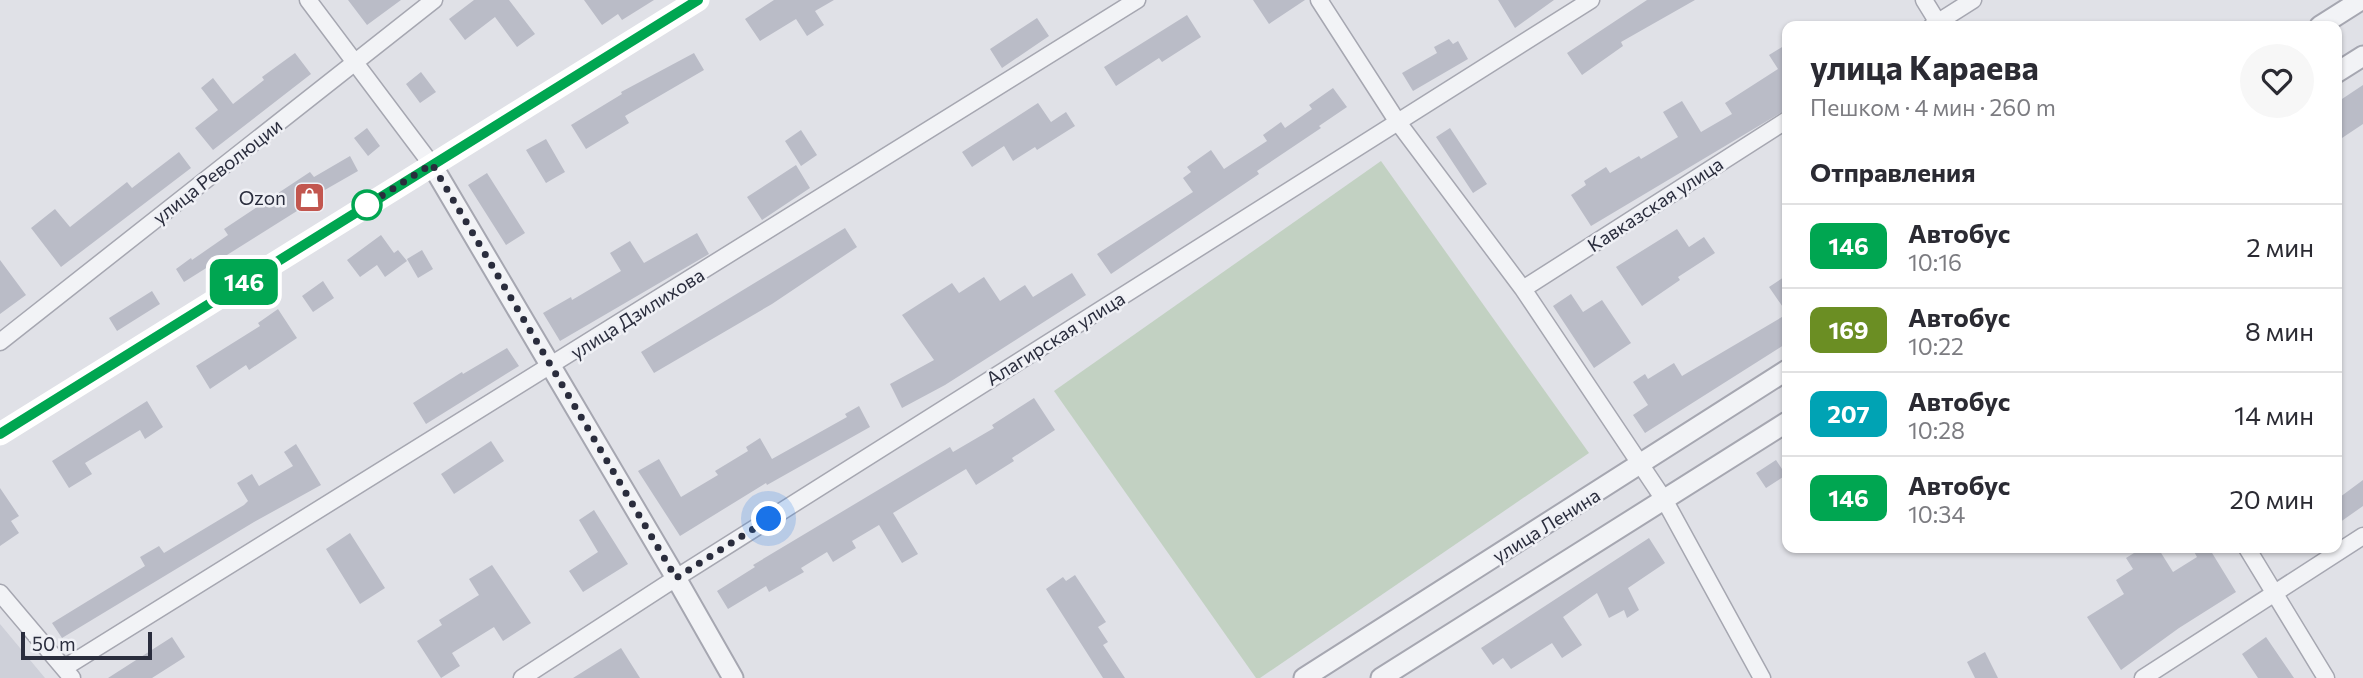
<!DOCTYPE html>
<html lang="ru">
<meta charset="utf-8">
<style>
body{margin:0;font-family:Commissioner,sans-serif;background:#f7f7f7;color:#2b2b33;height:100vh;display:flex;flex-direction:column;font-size:26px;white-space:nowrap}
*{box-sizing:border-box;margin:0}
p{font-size:23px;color:#7c7c81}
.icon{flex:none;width:38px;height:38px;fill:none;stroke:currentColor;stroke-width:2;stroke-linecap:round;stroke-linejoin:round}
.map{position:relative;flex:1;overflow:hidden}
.drawer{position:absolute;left:1782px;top:21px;width:560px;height:532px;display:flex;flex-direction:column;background:#fff;border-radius:14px;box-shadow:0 2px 5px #0004}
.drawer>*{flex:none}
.badge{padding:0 14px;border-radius:10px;font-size:24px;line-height:46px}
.scale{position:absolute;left:21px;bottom:18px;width:131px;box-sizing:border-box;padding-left:7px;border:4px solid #2a2d3d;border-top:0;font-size:19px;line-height:24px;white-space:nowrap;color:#2a2d3d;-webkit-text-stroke:5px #eff0f5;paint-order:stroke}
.you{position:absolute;width:35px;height:35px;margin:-18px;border:5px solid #fff;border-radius:50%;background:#1a73e8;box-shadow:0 0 0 10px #1a73e833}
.map>.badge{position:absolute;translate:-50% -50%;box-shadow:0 0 0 4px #fff}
h2{padding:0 28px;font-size:26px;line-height:63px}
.round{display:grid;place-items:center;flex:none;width:74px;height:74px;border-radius:37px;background:#f7f7f7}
.headline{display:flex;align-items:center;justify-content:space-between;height:119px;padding:0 28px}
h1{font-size:33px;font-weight:700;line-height:52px}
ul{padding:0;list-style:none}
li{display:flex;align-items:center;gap:21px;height:84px;padding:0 28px;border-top:2px solid #e1e1e2}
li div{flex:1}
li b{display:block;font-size:26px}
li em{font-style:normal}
li .badge{min-width:77px;font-weight:700;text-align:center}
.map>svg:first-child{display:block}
</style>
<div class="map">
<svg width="2363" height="678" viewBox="0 0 2363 678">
<rect width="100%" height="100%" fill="#e0e1e7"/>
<path fill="#ced0d9" d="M0,624l45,54h-45z"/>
<path fill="#c2d1c2" d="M1381,161l208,292 -329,225h-4l-202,-287z"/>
<path fill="#babcc7" d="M348,0h53l-34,25z
M474,0h35l26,34 -18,13 -22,-30 -30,23 -16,-21z
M584,0h70l-32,20 -4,-6 -16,11z
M774,0h60l-19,11 9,14 -17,11 -11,-17 -36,22 -15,-22z
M1253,0h52l-36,24z
M1498,0h56l-39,28z
M1647,0h48l-74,42 2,4 -41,29 -15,-22z
M1187,15l14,22 -39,25 -3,-4 -43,28 -12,-19z
M1037,18l12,18 -47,32 -12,-19z
M1449,39l4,5 5,-3 10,18 -55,32 -11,-18 35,-20 -3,-6z
M1787,44v65l-196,117 -20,-31 15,-10 -2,-4 22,-14 4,6 29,-17 2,3 37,-22 -15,-25 19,-11 19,31 31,-18 -7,-11 53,-34 -9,-14z
M295,53l16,21 -98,76 -18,-22 23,-18 -17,-22 12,-10 20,26 31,-24 -2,-3z
M694,53l10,17 -79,46 4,7 -43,26 -15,-24 51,-31 -1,-2z
M421,72l15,20 -16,11 -14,-19z
M2363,85v39l-27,18v-39z
M1333,88l14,19 -28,19 2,2 -64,43 2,3 -148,100 -14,-20 96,-62 -10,-14 8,-6 -4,-5 24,-17 13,19 43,-28 -4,-6 18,-13 4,6 27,-19 -3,-4z
M1038,103l13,19 15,-10 9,14 -38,24 -2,-3 -22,14 -9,-15 -32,21 -10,-15z
M367,128l13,18 -12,10 -14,-18z
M1450,128l37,56 -14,9 -37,-56z
M801,130l16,25 -16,11 -16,-25z
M546,139l19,33 -19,11 -20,-33z
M179,152l12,16 -130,99 -30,-39 24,-19 15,18 57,-45 5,6z
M350,156l8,15 -35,20 1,3 -140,88 -8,-13 15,-11 1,2 36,-25 -4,-6 86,-57 4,5z
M796,165l14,23 -48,32 -15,-23z
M487,173l38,60 -19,12 -38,-60z
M845,228l12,19 -85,57 -118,69 -13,-21z
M1677,229l12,18 15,-10 11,16 -37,24 2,3 -38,26 -26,-39z
M697,233l12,21 -149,87 -17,-28 28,-16 1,3 49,-29 -11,-18 20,-12 14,22z
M381,235l13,18 4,-3 9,11 -22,16 -8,-12 -17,12 -13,-17z
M422,250l11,19 -15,9 -11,-19z
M0,260l26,35 -26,19z
M1072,273l14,22 -141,90 -43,23 -12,-24 44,-24 -32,-45 50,-32 7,10 25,-16 16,24 25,-16 8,12z
M1787,275v38l-18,-26z
M323,281l11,17 -21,14 -11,-16z
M152,291l8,13 -43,27 -8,-13z
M1571,294l12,18 19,-12 29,43 -37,25 -41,-62z
M278,309l19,29 -48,32 -3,-5 -36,24 -14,-23 64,-40 -2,-3z
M1787,314v29l-142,90 -12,-18 15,-10 -15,-23 12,-8 3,5 26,-16 8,13z
M507,348l12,18 -93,58 -13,-21 49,-31 1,2z
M1034,398l21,32 -43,28 2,3 -38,24 -10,-16 -73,44 25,41 -16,9 -23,-38 -27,16 4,7 -23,14 -6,-10 -26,16 3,4 -35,20 -3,-6 -38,23 -11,-18 38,-24 -2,-2 197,-118 3,5 41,-24 -2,-3z
M147,401l16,26 -18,12 -5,-9 -55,33 7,11 -23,14 -17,-27z
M859,406l11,21 -103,58 -1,-2 -86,53 -42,-65 21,-12 22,38 37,-22 -3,-4 33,-20 -2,-4 14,-9 12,21 75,-42 -2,-3z
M491,441l13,20 -50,33 -13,-20z
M296,444l25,41 -67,37 -192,116 -10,-15 93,-57 -5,-9 19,-11 5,7 80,-48 4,-4 -11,-18 15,-9 7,12 34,-20 -9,-14z
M1776,460l10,15 -20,13 -10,-15z
M2363,480v26l-27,19v-25z
M0,488l19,28 -8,5 8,12 -19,13z
M594,510l34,54 -45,28 -14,-21 29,-19 -19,-32z
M350,533l35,55 -25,16 -34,-55z
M1649,538l16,25 -37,25 11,22 -12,8 -3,-8 -15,8 -12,-25 -34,24 19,28 -20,13 -10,-15 -41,26 -8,-11 -10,7 -12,-17z
M2142,548h16l15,24 24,-15 -5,-9h17l27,44 -57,36 -58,42 -34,-53 37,-23 -8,-14 17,-11 -7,-11z
M492,565l39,58 -28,18 -9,-14 -42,26 8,13 -19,12 -24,-37 25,-16 -3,-5 40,-25 -10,-16z
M1075,575l31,47 -8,5 10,15 -5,3 22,33h-22l-57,-89 17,-12 3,4z
M172,637l13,20 -33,21h-44z
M2266,637l28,41h-36l-16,-24z
M621,648l19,30h-67z
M1985,652l13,26h-23l-8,-16z"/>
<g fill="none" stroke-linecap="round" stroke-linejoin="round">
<defs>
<path id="minor" d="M308,0l124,165
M1319,0l78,121 126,168 142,212 97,177
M1924,0l16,26
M1932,26l41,-26
M1523,289l264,-169
M0,342l434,-342
M2247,548l79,130
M0,593l72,85
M64,668l1073,-668
M522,678l154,-100 915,-578
M2143,678l220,-142"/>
<path id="tertiary" d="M2320,26l41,-26
M2336,73l27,-17
M432,165l244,413 57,100
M1304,678l483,-308
M1381,678l406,-256"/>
</defs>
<use href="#minor" stroke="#a6a7b1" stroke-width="19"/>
<use href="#tertiary" stroke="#a6a7b1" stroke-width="23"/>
<use href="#minor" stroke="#f2f3f6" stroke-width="16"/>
<use href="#tertiary" stroke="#f2f3f6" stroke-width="19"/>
<path stroke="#fff" stroke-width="23" d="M0,434l698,-434"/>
</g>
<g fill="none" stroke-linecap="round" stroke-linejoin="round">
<defs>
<path id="line" d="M0,434l698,-434"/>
</defs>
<use href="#line" stroke="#fff" stroke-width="16"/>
<use href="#line" stroke="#00a651" stroke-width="10"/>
<path stroke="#2a2d3d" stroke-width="7" stroke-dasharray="0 12.6" d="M367,205l-3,2 68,-43 244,414 93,-59"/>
</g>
<defs>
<symbol id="shop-square" viewBox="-11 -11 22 22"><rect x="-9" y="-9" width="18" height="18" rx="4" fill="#c2564f" stroke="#eff0f5"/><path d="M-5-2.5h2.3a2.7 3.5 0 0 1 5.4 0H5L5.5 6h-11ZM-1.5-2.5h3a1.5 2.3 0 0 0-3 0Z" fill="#fff"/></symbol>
</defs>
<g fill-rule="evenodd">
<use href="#shop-square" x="292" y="180" width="35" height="35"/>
</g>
<circle fill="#fff" stroke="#00a651" stroke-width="3.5" cx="367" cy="205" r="14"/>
<g text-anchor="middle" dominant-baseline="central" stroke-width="5" stroke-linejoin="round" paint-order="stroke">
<g font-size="19" fill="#2a2d3d" stroke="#eff0f5">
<text transform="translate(217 171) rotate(-38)">улица Революции</text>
<text transform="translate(1655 204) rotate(-33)">Кавказская улица</text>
<text transform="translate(637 313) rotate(-32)">улица Дзилихова</text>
<text transform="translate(1055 338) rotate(-32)">Алагирская улица</text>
<text transform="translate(1546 525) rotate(-32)">улица Ленина</text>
</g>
<g font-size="19" fill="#2a2d3d" stroke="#eff0f5" text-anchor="end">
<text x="286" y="197">Ozon</text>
</g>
</g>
</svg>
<div class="scale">50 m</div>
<div class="you" style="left:769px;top:519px"></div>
<b class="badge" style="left:244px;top:282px;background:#00a651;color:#fff">146</b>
<section class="drawer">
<div class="headline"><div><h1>улица Караева</h1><p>Пешком · 4 мин · 260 m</p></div><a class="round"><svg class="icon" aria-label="heart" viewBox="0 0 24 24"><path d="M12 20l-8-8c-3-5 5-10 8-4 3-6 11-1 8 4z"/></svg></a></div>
<h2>Отправления</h2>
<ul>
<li><span class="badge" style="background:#00a651;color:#fff">146</span><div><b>Автобус</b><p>10:16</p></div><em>2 мин</em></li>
<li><span class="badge" style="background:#6b8e23;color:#fff">169</span><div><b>Автобус</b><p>10:22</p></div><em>8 мин</em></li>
<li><span class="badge" style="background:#00a3b4;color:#fff">207</span><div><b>Автобус</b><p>10:28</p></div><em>14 мин</em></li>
<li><span class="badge" style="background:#00a651;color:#fff">146</span><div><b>Автобус</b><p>10:34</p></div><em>20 мин</em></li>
</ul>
</section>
</div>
